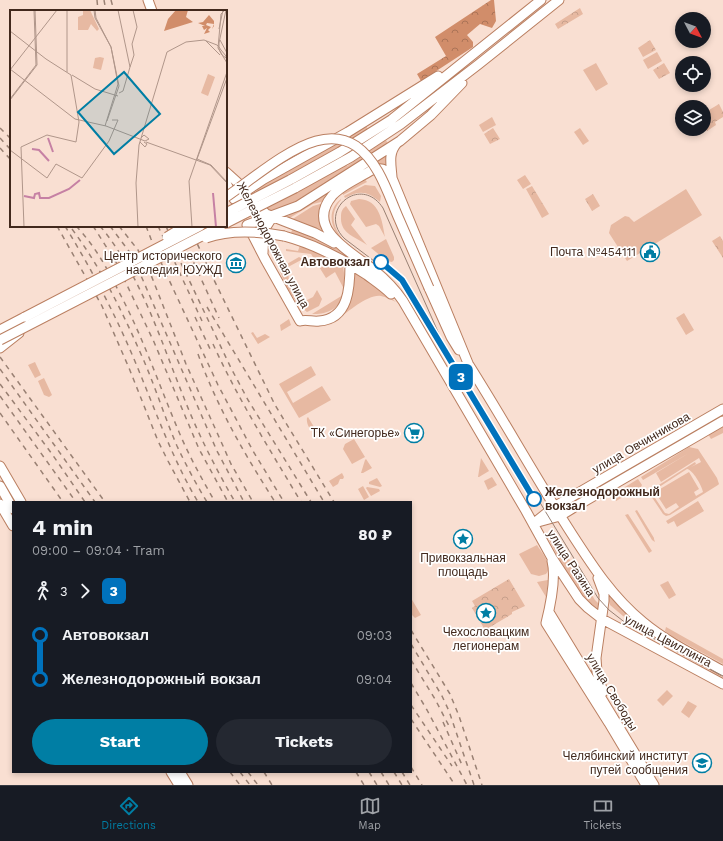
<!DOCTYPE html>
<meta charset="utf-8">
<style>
body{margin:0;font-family:"Work Sans",sans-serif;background:#242831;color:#f1f3f6;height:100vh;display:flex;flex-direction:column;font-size:15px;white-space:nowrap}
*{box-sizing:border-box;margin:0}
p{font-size:13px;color:#9ea1a6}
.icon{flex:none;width:22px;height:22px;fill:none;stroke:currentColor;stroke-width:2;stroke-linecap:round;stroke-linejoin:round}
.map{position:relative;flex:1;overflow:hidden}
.details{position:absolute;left:12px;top:501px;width:400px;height:272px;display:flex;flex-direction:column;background:#171b24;border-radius:0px;box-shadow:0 2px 6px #0003}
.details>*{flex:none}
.badge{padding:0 8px;border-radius:6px;font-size:14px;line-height:26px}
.needle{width:26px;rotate:131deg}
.buttons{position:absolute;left:675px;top:12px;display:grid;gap:8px}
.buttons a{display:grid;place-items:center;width:36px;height:36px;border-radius:50%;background:#171b24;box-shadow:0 2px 6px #0003;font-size:20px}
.map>.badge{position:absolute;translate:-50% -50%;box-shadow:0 0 0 2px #fff}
.legs{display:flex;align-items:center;gap:6px;height:44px;padding:0 20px;font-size:13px}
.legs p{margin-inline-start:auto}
.summary{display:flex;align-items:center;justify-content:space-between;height:68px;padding:0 20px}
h1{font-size:22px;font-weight:700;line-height:30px}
.cta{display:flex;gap:8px;margin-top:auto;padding:8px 20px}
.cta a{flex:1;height:46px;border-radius:24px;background:#007ea4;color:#fff;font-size:16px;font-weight:700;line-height:46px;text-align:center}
.cta a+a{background:#242831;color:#f1f3f6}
ul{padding:0 20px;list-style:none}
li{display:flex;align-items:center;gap:14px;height:44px;font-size:15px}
li i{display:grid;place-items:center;width:6px;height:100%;margin:0 5px;background:currentColor}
li i::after{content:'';width:10px;height:10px;margin:-5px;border:3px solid;border-radius:50%;background:#171b24}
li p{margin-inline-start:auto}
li:first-child i{background:linear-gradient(#0000 50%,currentColor 0)}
li:last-child i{background:linear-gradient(currentColor 50%,#0000 0)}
.dock{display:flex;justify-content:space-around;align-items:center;height:56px;border-top:1px solid #363941;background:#171b24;font-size:11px;color:#9ea1a6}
.dock a{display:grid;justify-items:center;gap:2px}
.dock .on{color:#007ea4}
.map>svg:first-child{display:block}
</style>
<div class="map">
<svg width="723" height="785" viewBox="0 0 723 785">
<defs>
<pattern id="forest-crowns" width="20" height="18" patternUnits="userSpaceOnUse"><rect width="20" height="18" fill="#d18d6a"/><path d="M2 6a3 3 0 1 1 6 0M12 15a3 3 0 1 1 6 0" fill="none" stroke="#ab7357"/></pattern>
<pattern id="park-crowns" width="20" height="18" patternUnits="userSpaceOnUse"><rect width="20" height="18" fill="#e7b9a2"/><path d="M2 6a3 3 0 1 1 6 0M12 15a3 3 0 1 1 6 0" fill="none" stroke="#c79f8b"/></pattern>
</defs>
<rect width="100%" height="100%" fill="#f9dfd2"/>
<path fill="#e7b9a2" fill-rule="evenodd" d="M657,52l5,9 -14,8 -5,-9z
M596,63l12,21 -12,7 -13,-21z
M424,88l-24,19 -1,-2 -33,21 2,3 -30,19 9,18 39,-26 2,4 -89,57 -26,10 -8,-1 -9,-15 1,-7z
M492,117l4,8 -13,7 -4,-7z
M580,128l9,13 -6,4 -9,-13z
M388,152l-1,14 -5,-1 -57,36 -12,3 -25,15 -3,-1z
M525,175l6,9 -8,5 -6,-9z
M364,178l3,4 -4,2 -20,11 -1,-3z
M365,185l10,1 6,10 -1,6c-13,-11 -20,-12 -35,-4l-1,-2z
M686,189l16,26 -75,46 -18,-28 2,-8 14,-9 4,1 5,5z
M341,199v1c-11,12 -9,26 1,38l-1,1c-11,-12 -14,-29 0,-40z
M359,199c21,1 23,22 26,38l-6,-11 -3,-2 -10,3 -16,-23 1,-3z
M320,204l3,1 3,30 -35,-15 22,-14z
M346,206l9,13 -4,6 16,20c-11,-8 -27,-11 -26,-28 0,-5 1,-8 5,-11z
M293,227l44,21 39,28 -52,-31 -41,-13 8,1z
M386,239l8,18v3l-2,2 -5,-1 -16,-13z
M300,245l21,9 22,12 2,14 -1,9 -9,-17 -9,6 -15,-24 -25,-3v-2l12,2z
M299,257l4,2 -15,8 1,15 12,21 12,-6 4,-7 5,9 -3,7 -12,6c-13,-9 -22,-27 -27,-41v-3z
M355,272l25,17 16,13c-5,-2 -10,-5 -15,-6 -13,-2 -33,16 -43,23 16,-16 14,-26 17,-47z
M343,295c-3,14 -18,20 -31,19z
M684,313l10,17 -8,5 -10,-17z
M289,319l2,6 -10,6 -1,-6z
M253,332l4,6 8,-4 5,3 -12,7 -7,-11z
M35,362l6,13 -6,3 -7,-13z
M311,366l5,9 -29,17 6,11 29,-17 9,14 -32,18 -20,-34z
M44,378l8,17 -3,2 -5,-2 -6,-14z
M308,417l9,15 -2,1c-5,-2 -9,-10 -8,-15z
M723,425v8l-12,6 -3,-5z
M354,439l11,18 -13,7 -9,-15 2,-5z
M689,447l9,2 19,29 2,6 -1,1 -48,30 -4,1 -3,-2 -12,-18v-6l44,-28 1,2 -5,3 10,-5 -2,-4 -38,24 -5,-9 33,-20 -46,27 -2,-3zM687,469c6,1 15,17 16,23l-7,4 -2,-4 5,-3 -10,-17 -34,20 11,17 10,-6 3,4 -10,7 -4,-1 -12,-18v-4z
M481,458l8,13 -10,6h-1z
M366,459l6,9 -9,5h-2l4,-13z
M342,473l2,4 -1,2h-3l-2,5 -5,3 -4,-6z
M492,477l5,8 -9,5 -4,-9z
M377,478l5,8 -2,1 -11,-3v-2z
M638,479l4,6 -1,2 -25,14 -4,-6z
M363,486l6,11 -5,3 -6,-11z
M367,487l12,2 1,2 -9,5 -5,-8z
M698,501l6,10 -27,16 -3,-6 -6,3 -2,-3z
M637,510l17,28v1l1,3 -3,-2 -17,-29z
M628,514l24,37 -3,2 -24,-38z
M554,535l41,65 4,4v6c-23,-15 -38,-48 -51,-72z
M537,545c5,8 16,20 9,29l-7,2 -8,-2 -12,-20z
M548,580l-2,17 -9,-15z
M668,581l8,14 -7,4 -9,-14z
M605,587l42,44 -24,-15 -13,-11z
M411,598l10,17 -6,3 -4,-4z
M666,627l57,32v5l-55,-30 -3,-3z
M667,690l6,6 -10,10 -6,-6z
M688,701l9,5 -8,12 -8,-6z"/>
<path fill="url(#forest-crowns)" d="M491,0h3l2,21 -4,7 -12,-4 -13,11 6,7v5l-52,34 -4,-7 29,-18 -11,-19z"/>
<path fill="url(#park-crowns)" d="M580,8l3,6 -25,15 -3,-5z
M650,40l6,10 -13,7 -5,-9z
M664,63l6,10 -11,6 -6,-9z
M719,104l4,8v5l-8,5 1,3 -9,6 -3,-4v-14z
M493,128l7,11 -10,5 -6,-10z
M532,186l17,28 -7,4 -16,-29z
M593,194l7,12 -8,5 -7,-12z
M720,236l3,5v17l-11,-17z
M699,503l3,5 -19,12 -3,-5z
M509,579l16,27 -13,6v2l-27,16 -13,-22 3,-2 -3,-5z"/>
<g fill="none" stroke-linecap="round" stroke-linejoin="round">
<defs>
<path id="major" d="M148,0l4,11
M226,172l21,19
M392,177c-1,-13 -4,-24 5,-34
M290,180l50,-28 51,-32 150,-120
M226,183l8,16
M295,188l56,-31 50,-33 78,-60 80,-64
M234,199l30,-20 84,-47 90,-56
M254,202l12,12 49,19 19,10
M247,225l51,-19 102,-65 31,-26 31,-32
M248,226l17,33 35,62c7,-2 12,1 19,0 30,-2 31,-34 31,-57
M284,236c30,8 57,22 83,39 8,6 17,12 24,19
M263,253l1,-23 9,-14
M429,288l22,49 8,13
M0,330l25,-13
M0,348l19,-15
M467,362c35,55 66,111 101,166 22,34 43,68 75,94 24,20 53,34 80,49
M470,368l-78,-190c-6,-9 -11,-12 -22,-7 -11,7 -30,15 -38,25 -28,33 21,57 42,74 11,9 21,19 29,31l123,210 26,47 27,41 9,9 14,11 121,65
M0,466l21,36
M0,486l13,23
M0,504l13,22
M538,522l22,-6 13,-8 150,-87
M533,524l21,-17 169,-98
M552,561c4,16 -2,46 -6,62l63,100 37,62
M598,578l6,16v7l-8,57 1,14 6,20
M549,612l105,173
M171,772l8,13
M180,772l8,13"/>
</defs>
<use href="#major" stroke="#ba7f61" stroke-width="11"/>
<use href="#major" stroke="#fff" stroke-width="9"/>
<path stroke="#998073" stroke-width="1" d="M404,284l25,41
M407,288l-4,-5 -58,-44c-29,-27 15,-66 38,-31l60,135 155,255 11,12 18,14 96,52"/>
<path stroke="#998073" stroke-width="1.5" stroke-dasharray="5 5" stroke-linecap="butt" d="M97,0l1,11
M104,0l2,11
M111,0l3,11
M0,128l11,11
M0,138l11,12
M0,148l11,12
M57,226l45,80 27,62 29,73 10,20 22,41
M65,226c25,41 47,82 66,126 22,51 39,103 67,150
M76,226c19,20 31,42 43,66 24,45 40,93 60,140 10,24 23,47 36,70
M93,226l23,36 38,80 45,107 29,53
M100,226c41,49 60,113 84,172 14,36 32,71 51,104
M110,226l21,28 11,24 75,173 27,51
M119,226l19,24 13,25 35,89 33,73 12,27 22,38
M146,226l5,13 12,28 55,118 35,66 31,51
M158,226l44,95
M166,226l14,35 51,107 17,32 63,102
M177,226l42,92
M189,226l25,54 61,125 59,97
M72,229c31,42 51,84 72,132 12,28 21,57 33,85 9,19 19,38 30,56
M207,307l117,195
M195,317l16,34
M213,344c25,55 57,106 88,158
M198,354c19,53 47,101 77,148
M0,357l105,145
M0,369l95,133
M0,384l52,70 33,48
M0,396l76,106
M0,413l63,89
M411,630l39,64 9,22 23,69
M411,644l31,52 7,15 25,74
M411,660l24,39 14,27
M411,683l16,27 40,75
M411,705l41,61
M411,719l44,66
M443,722l19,43
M411,767l11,18
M230,772l10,13
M240,772l10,13
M248,772l10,13
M264,772l8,13
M356,772l8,13
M369,772l8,13
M381,772l8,13
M394,772l8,13
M402,772l8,13"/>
<defs>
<path id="major-bridge" d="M226,197c25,-17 61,-48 90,-56 14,-4 28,-3 40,5 23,16 32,48 43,73 10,23 20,46 30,69
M226,213l64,-33
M226,223l69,-35
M167,237l18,-11
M206,238c25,-9 52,-7 78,-2
M25,317l175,-91
M0,340l221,-114"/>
</defs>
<use href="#major-bridge" stroke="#ba7f61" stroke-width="11" stroke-linecap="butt"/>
<use href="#major-bridge" stroke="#fff" stroke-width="9"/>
</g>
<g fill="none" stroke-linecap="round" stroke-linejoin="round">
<defs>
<path id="line-1" d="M381,262l21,18 132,219"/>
</defs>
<use href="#line-1" stroke="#fff" stroke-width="9"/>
<use href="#line-1" stroke="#0072bc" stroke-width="6"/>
</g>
<defs>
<symbol id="civic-ring" viewBox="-11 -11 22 22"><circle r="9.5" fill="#fff" stroke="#007ea4" stroke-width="1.5"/><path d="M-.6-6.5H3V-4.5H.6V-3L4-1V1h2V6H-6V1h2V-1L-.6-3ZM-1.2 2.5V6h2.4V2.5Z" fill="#007ea4"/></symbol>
<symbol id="museum-ring" viewBox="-11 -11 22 22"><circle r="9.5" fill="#fff" stroke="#007ea4" stroke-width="1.5"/><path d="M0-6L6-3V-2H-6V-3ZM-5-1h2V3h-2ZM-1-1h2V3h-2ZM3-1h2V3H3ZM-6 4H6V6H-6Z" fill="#007ea4"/></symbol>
<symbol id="supermarket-ring" viewBox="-11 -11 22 22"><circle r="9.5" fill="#fff" stroke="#007ea4" stroke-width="1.5"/><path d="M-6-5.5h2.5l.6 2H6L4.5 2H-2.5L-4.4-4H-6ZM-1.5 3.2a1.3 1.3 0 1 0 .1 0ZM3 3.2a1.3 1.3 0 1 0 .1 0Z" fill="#007ea4"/></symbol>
<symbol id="sight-ring" viewBox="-11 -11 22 22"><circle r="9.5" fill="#fff" stroke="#007ea4" stroke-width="1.5"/><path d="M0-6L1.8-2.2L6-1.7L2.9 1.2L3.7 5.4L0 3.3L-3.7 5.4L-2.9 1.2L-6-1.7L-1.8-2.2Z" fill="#007ea4"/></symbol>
<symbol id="university-ring" viewBox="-11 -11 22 22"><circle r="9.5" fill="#fff" stroke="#007ea4" stroke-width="1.5"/><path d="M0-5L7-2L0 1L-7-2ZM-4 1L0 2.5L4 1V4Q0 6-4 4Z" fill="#007ea4"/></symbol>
</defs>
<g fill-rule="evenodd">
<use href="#civic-ring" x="639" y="241" width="22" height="22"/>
<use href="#museum-ring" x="225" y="252" width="22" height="22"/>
<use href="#supermarket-ring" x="403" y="422" width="22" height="22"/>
<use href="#sight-ring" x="452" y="528" width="22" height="22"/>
<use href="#sight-ring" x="475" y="602" width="22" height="22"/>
<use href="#university-ring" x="691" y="752" width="22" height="22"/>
</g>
<g fill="#fff" stroke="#0072bc" stroke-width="2">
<circle cx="381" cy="262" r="7"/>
<circle cx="534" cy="499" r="7"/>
</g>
<g text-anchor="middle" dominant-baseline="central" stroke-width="3.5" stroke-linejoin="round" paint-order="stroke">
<g font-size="12" fill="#42291d" stroke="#fff">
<text transform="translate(273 245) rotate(62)">Железнодорожная улица</text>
<text transform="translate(641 443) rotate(-30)">улица Овчинникова</text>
<text transform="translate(571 563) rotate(57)">улица Разина</text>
<text transform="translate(668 641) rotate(28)">улица Цвиллинга</text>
<text transform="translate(612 692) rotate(59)">улица Свободы</text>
</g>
<g font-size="12" fill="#42291d" stroke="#fff" text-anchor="end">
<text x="636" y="252">Почта №454111</text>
<text x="222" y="256">Центр исторического<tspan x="222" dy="14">наследия ЮУЖД</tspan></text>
<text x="400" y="433">ТК «Синегорье»</text>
<text x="463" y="558" text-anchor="middle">Привокзальная<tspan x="463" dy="14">площадь</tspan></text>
<text x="486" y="632" text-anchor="middle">Чехословацким<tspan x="486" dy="14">легионерам</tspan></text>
<text x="688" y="756">Челябинский институт<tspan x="688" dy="14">путей сообщения</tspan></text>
</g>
<g font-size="12" font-weight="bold" fill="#42291d" stroke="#fff" text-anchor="end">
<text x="370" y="262">Автовокзал</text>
<text x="545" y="492" text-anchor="start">Железнодорожный<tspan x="545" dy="14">вокзал</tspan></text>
</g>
</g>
<g transform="translate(10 10)">
<rect width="217" height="217" fill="#f9dfd2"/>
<path d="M90,47l4,1 -3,12 -8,-2 2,-10z" fill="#e7b9a2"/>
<path d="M166,0h15h-3l-2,7 7,5 -29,9 4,-12zM199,5l5,6v5l-2,3 2,-5 -7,-1 -1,2 5,2 -3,3 2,2 -6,2 3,-6 -3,2 -2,-4h3l-7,-3 5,-1z" fill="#d18d6a"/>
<path d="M73,0h7l9,19 -2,2 -6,-7 -3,6h-10v-13l5,-2zM198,64l7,3 -7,19 -7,-3z" fill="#e7b9a2"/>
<path fill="none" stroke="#c681a4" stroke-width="2" d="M38,128l5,14M22,139l7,1 10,11M203,183l3,34M14,186l10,2 1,-4 4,-1 1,5h9l20,-9 11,-9"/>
<path fill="none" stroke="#b0968a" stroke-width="1" d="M84,0l1,8 16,29 7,37 -13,42M85,0l1,8 15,29 8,39 -12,35M108,0l12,57 -7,24 -4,2M215,0l-4,4 -3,34 9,15M209,19l4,-19M0,21l36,28 25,16 8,47 -3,20 -29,-7 -26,12 3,80M210,30l7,13M196,31l14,14M120,57l4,-12 -2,-11 5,-17 -4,-17M0,59l65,50 31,7 39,15 4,-2 -5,-4 -3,3M0,60l47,-60M57,62v-62M62,65l23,14 23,7M217,68l-30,81 14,6 16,17M0,89l26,-34 -2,-55M0,90l27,-35 -2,-55M130,132l5,5 2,-3 -3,-2M136,132l64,23 17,18M0,140l37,28 9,-14 26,14 27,-37 9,-21h-6M128,217l-2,-44 3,-38 28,-93 19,-10 18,-2 13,5 2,2 2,3 5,6v2l-4,-3 -3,-6v-6l7,-33M182,217l-3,-46 38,-109"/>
<path fill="#007ea4" fill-opacity="0.15" stroke="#007ea4" stroke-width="2" d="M114,62l36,42 -46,40 -36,-42z"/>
<rect width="217" height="217" fill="none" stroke="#42291d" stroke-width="2"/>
</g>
</svg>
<div class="buttons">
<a><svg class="needle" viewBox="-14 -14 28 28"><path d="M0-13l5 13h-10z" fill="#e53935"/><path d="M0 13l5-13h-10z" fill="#9ea1a6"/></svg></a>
<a><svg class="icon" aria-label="locate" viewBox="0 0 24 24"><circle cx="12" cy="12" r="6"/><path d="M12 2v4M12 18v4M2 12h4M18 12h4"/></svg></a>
<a><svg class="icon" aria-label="layers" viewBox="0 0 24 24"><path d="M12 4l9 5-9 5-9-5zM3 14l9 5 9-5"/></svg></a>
</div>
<b class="badge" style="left:461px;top:377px;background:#0072bc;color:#fff">3</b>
<section class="details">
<div class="summary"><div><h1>4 min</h1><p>09:00 – 09:04 · Tram</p></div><b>80 ₽</b></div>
<div class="legs"><svg class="icon" aria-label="walk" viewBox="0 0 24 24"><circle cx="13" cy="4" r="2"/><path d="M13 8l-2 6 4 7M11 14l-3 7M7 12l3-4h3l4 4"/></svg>3<svg class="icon" aria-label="forward" viewBox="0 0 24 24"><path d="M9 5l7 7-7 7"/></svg><b class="badge" style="background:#0072bc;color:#fff">3</b></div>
<ul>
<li><i style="color:#0072bc"></i><b>Автовокзал</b><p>09:03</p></li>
<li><i style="color:#0072bc"></i><b>Железнодорожный вокзал</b><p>09:04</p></li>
</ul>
<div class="cta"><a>Start</a><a>Tickets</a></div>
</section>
</div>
<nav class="dock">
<a class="on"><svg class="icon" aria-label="directions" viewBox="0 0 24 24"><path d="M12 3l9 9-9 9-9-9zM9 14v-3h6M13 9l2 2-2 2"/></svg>Directions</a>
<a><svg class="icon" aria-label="map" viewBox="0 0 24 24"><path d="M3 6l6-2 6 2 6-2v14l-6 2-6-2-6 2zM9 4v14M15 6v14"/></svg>Map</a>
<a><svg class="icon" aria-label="tickets" viewBox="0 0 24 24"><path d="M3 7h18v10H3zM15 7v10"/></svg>Tickets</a>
</nav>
